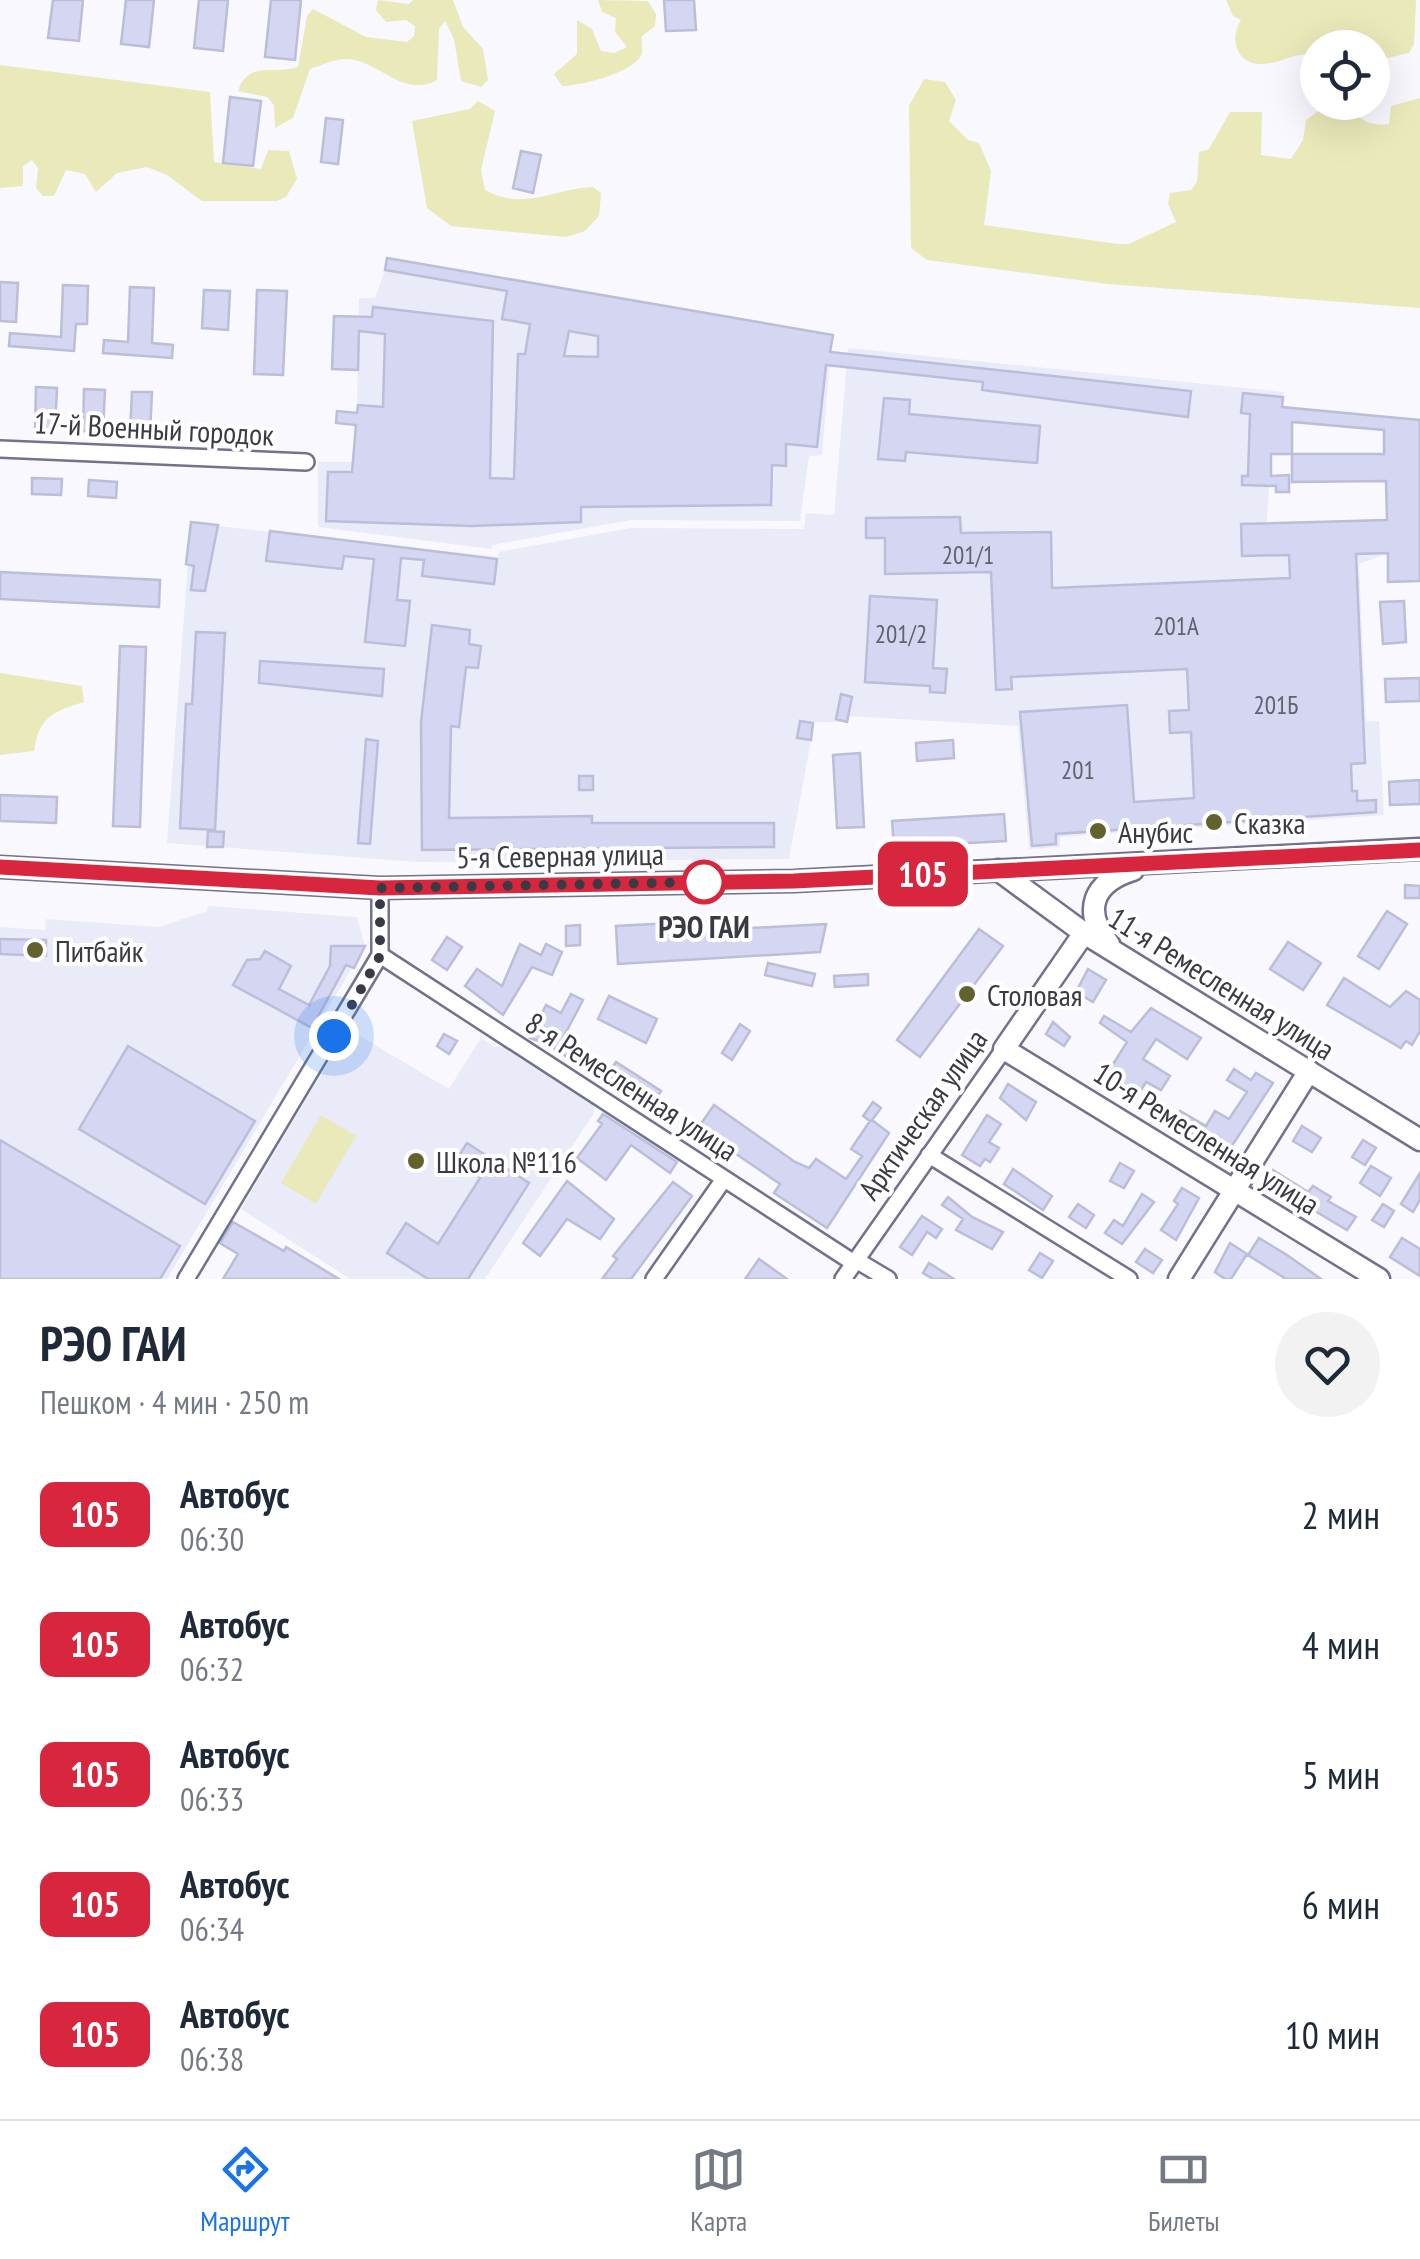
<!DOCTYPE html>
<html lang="ru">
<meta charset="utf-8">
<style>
body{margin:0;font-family:"PT Sans Narrow",sans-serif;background:#f2f2f3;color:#1f2937;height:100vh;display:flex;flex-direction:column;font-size:38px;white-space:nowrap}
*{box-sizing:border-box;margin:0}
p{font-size:32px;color:#747a83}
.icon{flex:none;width:55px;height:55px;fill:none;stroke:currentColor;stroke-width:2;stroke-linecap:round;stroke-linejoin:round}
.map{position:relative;height:1279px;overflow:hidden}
.panel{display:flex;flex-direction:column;background:#fff;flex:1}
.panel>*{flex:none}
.badge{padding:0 20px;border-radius:15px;font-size:35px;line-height:65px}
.buttons{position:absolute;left:1300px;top:30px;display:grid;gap:20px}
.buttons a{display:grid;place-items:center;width:90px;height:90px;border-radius:50%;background:#fff;box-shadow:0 10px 40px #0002;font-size:50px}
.you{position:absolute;width:50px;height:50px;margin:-25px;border:8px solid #fff;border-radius:50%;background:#1a73e8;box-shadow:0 0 0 15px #1a73e833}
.map>.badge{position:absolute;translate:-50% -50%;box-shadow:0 0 0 5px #fff}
.round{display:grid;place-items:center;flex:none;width:105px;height:105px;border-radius:52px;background:#f2f2f3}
.overview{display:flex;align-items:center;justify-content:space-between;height:170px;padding:0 40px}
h1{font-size:48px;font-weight:800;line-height:75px}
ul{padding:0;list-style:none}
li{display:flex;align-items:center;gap:30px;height:130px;padding:0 40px}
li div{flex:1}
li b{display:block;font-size:38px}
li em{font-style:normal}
li .badge{min-width:110px;font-weight:700;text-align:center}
.tab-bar{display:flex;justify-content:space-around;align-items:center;height:140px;border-top:2px solid #e0e1e3;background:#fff;font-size:28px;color:#747a83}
.tab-bar a{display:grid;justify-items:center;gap:5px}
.tab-bar .current{color:#1a73e8}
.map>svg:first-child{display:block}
</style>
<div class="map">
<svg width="1420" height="1279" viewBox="0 0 1420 1279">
<rect width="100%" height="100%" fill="#f8f8fe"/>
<path fill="#eaebf9" d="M385,270l446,77 -9,108 -13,1 -9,65 -169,-1 -139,25v4l-174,-22v-65h35l3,-36 -20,-3 1,-12 20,1 2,-114h16z
M848,348l436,44 -12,36 -5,95 120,-3 1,33 -29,11 7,157h13l5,94 -324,22v10l-31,2 -11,-123 -169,-10 -2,6h-47l-2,16 13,2 -22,119 -372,3 -250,-19 24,-320 307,34 1,-5 132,-24 173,1 2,-16 28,2z
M208,906l149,11 8,29 -198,333h-167v-352l45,3 1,-11 113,8 48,-16z
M348,1029l101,60 32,-51 13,9h13l86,57 1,9 -109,166h-135l-109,-70z"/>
<path fill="#e9e9ba" d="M378,0l31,4 4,-4h40l10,27 20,22 5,31 -7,7 -20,-6 -7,-42 -9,-18 -6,8 -2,51c-33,19 -58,-19 -89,-21 -12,-1 -26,6 -38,10l-17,49 -18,10 -1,-23 -7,-8 -29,-6c10,-31 36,-16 60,-24l9,-51 6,-7 53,28 41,5 7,-6 1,-10 -9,-6 -20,2 -10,-12z
M598,0l50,1 8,13 -1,12 -13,10c-1,6 1,11 0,17 -5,19 -62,33 -80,33l-8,-12 23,-20v-34l15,9 9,22 13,2 13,-6 -12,-15 1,-14 -14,-6z
M1226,0h190l-2,44 -5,9 -30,7 -6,9 -1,-21h-54l-1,8c-22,-6 -33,7 -54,8 -27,1 -34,-26 -22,-44l-8,-4z
M0,65l210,27 4,70 47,7 7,-19 21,1 8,28 -11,18 -9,4h-75l-35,-26 -20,-8 -30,6 -21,19 -11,-18 -19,-4 -12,26h-11l-7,-8 2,-20 -6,-8 -9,6v20l-23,2z
M924,79l21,3 11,18 -7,21 19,19 11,3 12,28 -7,54 134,19h11l47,-22 -8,-18 2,-11 21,-3 6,-8 2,-30 10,-3 21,-37h32l-1,43 30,4 12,-19 3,-20 24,-17h14c15,14 22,24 45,21l2,-18 29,-8v210l-312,-24 -181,-24 -16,-12 -2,-142z
M478,101l17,10 -14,59 4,20c40,22 69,-2 108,-3l8,6 -2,23 -14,15 -19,6 -115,-11 -24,-18 -15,-87 58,-12z
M0,673l82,13 2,16c-32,10 -45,15 -50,49l-34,4z
M321,1115l35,21 -40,68 -35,-21z"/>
<path fill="#d5d6f2" stroke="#bcbdd8" stroke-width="2.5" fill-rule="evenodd" d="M53,0h30l-4,41 -31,-3z
M126,0h28l-5,47 -28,-3z
M199,0h29l-5,51 -29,-3z
M271,0h30l-6,60 -30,-3z
M664,0h30l2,30 -30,1z
M230,97l31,4 -8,65 -30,-3z
M326,118l17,2 -5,44 -17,-2z
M521,151l20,4 -8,38 -20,-5z
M387,258l446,77 -3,17 361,39 -3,26 -206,-27 1,-8 -157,-17 -9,82 -31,-3v22l-14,-1 -1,40 -190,2v15l-109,4 -146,-5 2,-49h24l4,-47 -20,-2 1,-12 20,2 1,-8 25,2 2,-73 -26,-3 -1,39 -26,-1 2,-53 38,1 1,-10 120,14 -3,157 24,1 4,-125h7l5,-30 -28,-5 5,-28 -122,-21zM569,331l29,5v21l-34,-1z
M0,282l18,1 -2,39 -16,-1z
M63,285l25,1 -1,38h-11l-2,27 -65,-5 1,-13 51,4z
M130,287l24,1 -2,55 21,2 -1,13 -69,-5 1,-13 24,2z
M204,290l26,1 -2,39 -26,-2z
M257,290l30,1 -4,84 -29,-1z
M36,387l21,1 -2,42 -20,-1z
M84,389l21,1 -2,42 -20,-1z
M132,392h20l-2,42 -20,-1z
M1243,393l40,4 -1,10 138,13v161l-32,1v-29l-32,1 9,209 -14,1 1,27h5v10l19,-1v12l-320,22v10l-24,2 -12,-134 107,-7 7,97 60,-4 -3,-66 -21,1 -1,-22 20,-1 -2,-41 -176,8 1,12 -16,1 -5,-118 -106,2v-36h-19v-20l94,-1 1,16 90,-1 1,56 238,-10 -1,-23 -47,1 -1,-32 146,-4 -1,-39 -94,1v-28h-21v22l18,-1v17h-13v-6l-34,-1v-9h6l2,-62 -9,-1zM1292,422l92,8v24h-92z
M884,398l26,2 -1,14 131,12 -3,37 -131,-11 -1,9 -27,-2z
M32,478l30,1 -1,16 -29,-1z
M89,480l28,2 -1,16 -28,-2z
M191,522l27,3 -13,66 -14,-1 3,-24 -8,-2z
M270,531l227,28 -3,25 -72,-8 2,-16 -23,-2 -4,42 13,1 -5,45 -40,-4 9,-83 -30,-3 -2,13 -76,-8z
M0,572l160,8 -1,27 -159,-8z
M870,596l67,4 -4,68 14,1 -2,24 -15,-1v-6l-65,-4z
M1404,601l2,41 -23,2 -3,-42z
M432,625l38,5 -1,14 12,2 -3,22 -12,-1 -7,60 -8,-1 -2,92 143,-2v7h182v24l-352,3 -1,-128z
M196,632l29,1 -10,197 -35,-2 6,-124h6z
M120,646l26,1 -6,180 -27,-1z
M260,661l124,8 -2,27 -123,-13z
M1420,678v23l-34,1 -1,-23z
M841,694l11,3 -5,25 -11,-3z
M800,721l13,2 -2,17 -14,-2z
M366,739l12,2 -8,103 -12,-1z
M953,740l1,18 -37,3 -1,-18z
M860,753l4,74 -27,1 -4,-73z
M579,776h14v14h-14z
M1420,780v24l-30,1 -1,-23z
M0,795l57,2 -1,26 -56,-2z
M1004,814l2,27 -112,6 -2,-26z
M208,831l16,1 -1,15h-16z
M1405,885l15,1v12h-15z
M1387,911l20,13 -28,45 -21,-13z
M750,919l1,9 75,-4 -6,28 -202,12 -2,-38z
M580,925v20l-14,1v-20z
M979,929l24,17 -83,111 -23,-17z
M447,937l15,10 -15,23 -15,-10z
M0,939l46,1v16l-46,-2z
M1288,942l33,21 -18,27 -33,-21z
M520,944l21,11 5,-11 16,8 -10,23 -20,-8 -29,48 -38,-29 12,-17 25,17z
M331,946h34l-11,22 -8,-3 -34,63 -79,-43 14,-25 13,-1 5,-8 26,15 -12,23 30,16 21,-39z
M768,963l47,11 -3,12 -47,-11z
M1088,969l18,11 -13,22 -17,-10z
M868,974v11l-33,2 -1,-11z
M1344,978l46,29 16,-16 14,9v31l-8,14 -6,-4 -5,7 -74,-43z
M571,994l12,6 -20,38 48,31 5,-7 45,29 -12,19 -102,-66 -17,-6 16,-33 15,8z
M609,996l48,23 -11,24 -48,-24z
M1151,1008l50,30 -14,21 -31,-20 -13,20 27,17 -9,14 -15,-8 -11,18 -32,-20 24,-38 -27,-19 4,-7 27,16z
M1053,1022l17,15 -6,9 -18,-12z
M740,1024l10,7 -18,29 -10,-7z
M444,1034l13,7 -8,13 -12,-8z
M128,1046l127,75 -50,83 -126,-75z
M1234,1069l17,11 5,-7 17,10 -47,72 -53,-33 7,-11 26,15 9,-15 14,8 18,-27 -20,-12z
M1008,1084l28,18 -10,18 -26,-22z
M873,1102l8,6 -9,12 17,13 -62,95 -53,-35 6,-9 -82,-56 16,-23 81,57 14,6 7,-9 30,20 16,-23 -11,-7 19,-28 -7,-5z
M603,1114l74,48 -7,11 -39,-28 -25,35 -29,-22 25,-34 -4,-3z
M987,1115l14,9 -12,18 10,6 -9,14 -5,-3 -5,7 -18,-11z
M1302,1126l19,12 -9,14 -19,-11z
M0,1140l180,106 -20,33h-160z
M1363,1140l13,8 -11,17 -13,-8z
M467,1143l62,40 -61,96h-40l-41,-26 19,-30 32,21 42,-66 -25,-16z
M1120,1163l14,8 -10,17 -14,-7z
M1371,1166l20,12 -11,18 -20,-13z
M1013,1169l39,27 -9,14 -39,-26z
M1273,1170l35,22 5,-6 18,11 -3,4 28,16 -9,13 -81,-48z
M1420,1173v27l-7,12 -12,-8z
M567,1181l47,38 -14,20 -33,-20 -27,37 -17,-13z
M673,1182l19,14 -61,83h-29l15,-20 -4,-3z
M1182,1188l17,10 -23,42 -15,-10 17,-26 -4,-3z
M1142,1194l12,8 -32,42 -17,-11 9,-13 9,6z
M948,1197l24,20 31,15 -11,17 -36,-19 7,-11 -21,-14z
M1078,1204l16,11 -8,13 -17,-11z
M1383,1204l11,7 -10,16 -12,-7z
M922,1216l20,13 -6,9 -9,-6 -15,23 -12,-8z
M233,1222l51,29 2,-4 53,32h-116l15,-25 -18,-11z
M1259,1238l28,17 34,24h-35l-38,-24z
M1402,1238l18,11v27l-30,-19z
M1230,1243l17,11 -16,25h-6l-10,-7z
M1145,1249l17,11 -9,13 -17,-11z
M1040,1253l13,8 -11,17 -13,-8z
M759,1259l28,20h-42z
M929,1263l25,16h-21l-10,-6z"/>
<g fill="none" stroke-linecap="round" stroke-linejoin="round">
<defs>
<path id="minor" d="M0,449l306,13
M380,955l474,308
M929,1155l200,124
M856,1260l32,19
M186,1279l194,-324v-67
M654,1279l70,-100
M843,1279l161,-230"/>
<path id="major" d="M0,867l380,21 414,-7 626,-32
M998,870l86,63 336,207
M1084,933l-80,116 375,230
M1109,944c-28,-34 -15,-62 24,-74
M1179,1279l130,-208"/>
</defs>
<use href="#minor" stroke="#71728b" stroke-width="20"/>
<use href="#major" stroke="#71728b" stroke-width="25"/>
<use href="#minor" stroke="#fff" stroke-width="15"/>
<use href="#major" stroke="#fff" stroke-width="20"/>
</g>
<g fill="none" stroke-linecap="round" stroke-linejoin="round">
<defs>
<path id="line" d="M0,867l380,21 414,-7 626,-31"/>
</defs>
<use href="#line" stroke="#fff" stroke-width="22"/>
<use href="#line" stroke="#d7263d" stroke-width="15"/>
<path stroke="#3a3a45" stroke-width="10" stroke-dasharray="0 18" d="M334,1036l46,-80v-68l335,-6h-11"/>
</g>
<g fill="#63622f" stroke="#fff" stroke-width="4">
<circle cx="1214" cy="822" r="10"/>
<circle cx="1098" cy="831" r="10"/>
<circle cx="35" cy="950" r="10"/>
<circle cx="967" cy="994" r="10"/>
<circle cx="416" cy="1161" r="10"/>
</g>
<circle fill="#fff" stroke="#d7263d" stroke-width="5" cx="704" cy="882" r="20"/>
<g text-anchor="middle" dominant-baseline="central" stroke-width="8" stroke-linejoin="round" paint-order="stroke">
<g font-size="25" fill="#616170">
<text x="968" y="555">201/1</text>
<text x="1176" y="626">201А</text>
<text x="901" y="634">201/2</text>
<text x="1276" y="705">201Б</text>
<text x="1078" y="770">201</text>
</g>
<g font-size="30" fill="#3a3a45" stroke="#fff">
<text transform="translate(154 428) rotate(3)">17-й Военный городок</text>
<text transform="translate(560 855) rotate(-1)">5-я Северная улица</text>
<text transform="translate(1222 983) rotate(32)">11-я Ремесленная улица</text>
<text transform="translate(632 1086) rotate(33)">8-я Ремесленная улица</text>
<text transform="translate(922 1114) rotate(-55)">Арктическая улица</text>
<text transform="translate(1207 1138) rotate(32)">10-я Ремесленная улица</text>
</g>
<g font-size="30" fill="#3a3a45" stroke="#fff" text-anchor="start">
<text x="1234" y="822">Сказка</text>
<text x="1118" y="831">Анубис</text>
<text x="55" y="950">Питбайк</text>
<text x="987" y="994">Столовая</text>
<text x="436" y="1161">Школа №116</text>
</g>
<g font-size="30" font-weight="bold" fill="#3a3a45" stroke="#fff">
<text x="704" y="926">РЭО ГАИ</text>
</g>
</g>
</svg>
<div class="buttons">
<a><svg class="icon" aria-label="locate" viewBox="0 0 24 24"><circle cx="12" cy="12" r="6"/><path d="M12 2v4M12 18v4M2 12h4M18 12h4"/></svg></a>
</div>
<div class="you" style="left:334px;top:1036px"></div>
<b class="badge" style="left:923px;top:874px;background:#d7263d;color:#fff">105</b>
</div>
<section class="panel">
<div class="overview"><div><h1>РЭО ГАИ</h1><p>Пешком · 4 мин · 250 m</p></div><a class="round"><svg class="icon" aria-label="heart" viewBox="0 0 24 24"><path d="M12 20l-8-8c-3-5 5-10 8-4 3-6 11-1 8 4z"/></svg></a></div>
<ul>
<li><span class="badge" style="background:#d7263d;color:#fff">105</span><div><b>Автобус</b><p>06:30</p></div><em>2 мин</em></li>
<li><span class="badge" style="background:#d7263d;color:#fff">105</span><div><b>Автобус</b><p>06:32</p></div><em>4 мин</em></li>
<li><span class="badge" style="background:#d7263d;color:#fff">105</span><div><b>Автобус</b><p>06:33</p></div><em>5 мин</em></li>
<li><span class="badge" style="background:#d7263d;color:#fff">105</span><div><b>Автобус</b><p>06:34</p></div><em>6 мин</em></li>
<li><span class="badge" style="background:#d7263d;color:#fff">105</span><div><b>Автобус</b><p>06:38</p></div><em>10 мин</em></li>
</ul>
</section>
<nav class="tab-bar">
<a class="current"><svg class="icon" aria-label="directions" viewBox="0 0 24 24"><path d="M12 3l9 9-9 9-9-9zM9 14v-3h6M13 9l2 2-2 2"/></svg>Маршрут</a>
<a><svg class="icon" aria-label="map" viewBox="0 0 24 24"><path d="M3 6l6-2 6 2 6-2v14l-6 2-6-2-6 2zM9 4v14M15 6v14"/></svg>Карта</a>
<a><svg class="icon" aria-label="tickets" viewBox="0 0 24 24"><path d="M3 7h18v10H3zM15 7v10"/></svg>Билеты</a>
</nav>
